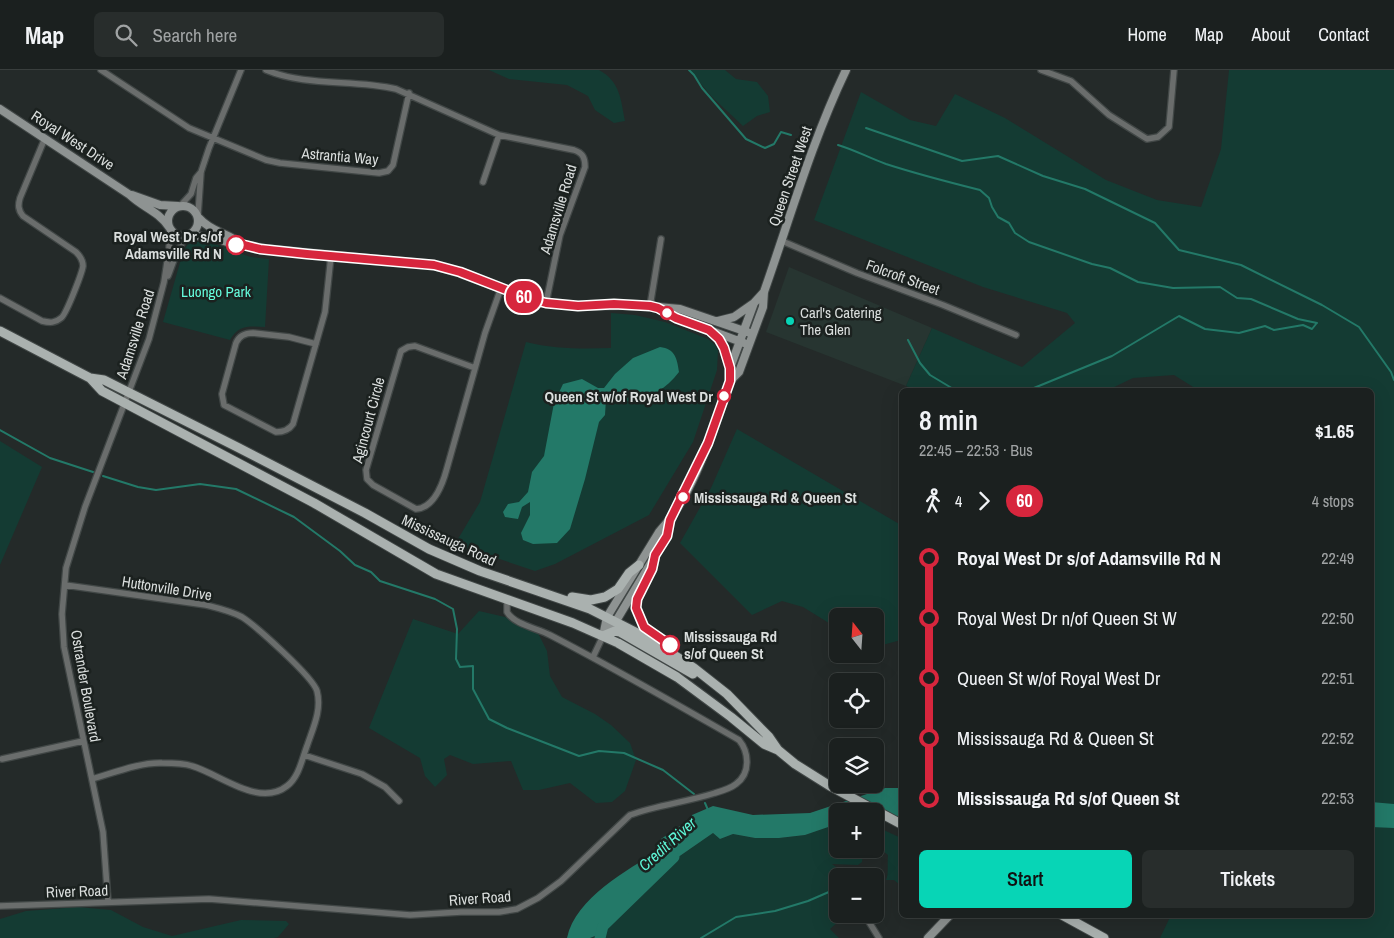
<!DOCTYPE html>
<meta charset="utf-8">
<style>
body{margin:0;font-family:"Archivo Narrow",sans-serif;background:#282d2c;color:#f1f3f6;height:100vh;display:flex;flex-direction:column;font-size:19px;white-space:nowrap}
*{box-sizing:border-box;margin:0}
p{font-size:16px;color:#a0a3a4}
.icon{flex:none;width:28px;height:28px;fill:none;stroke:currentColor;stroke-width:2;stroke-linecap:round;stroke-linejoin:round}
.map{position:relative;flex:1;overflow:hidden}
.details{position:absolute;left:899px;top:318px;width:475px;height:530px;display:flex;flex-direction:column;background:#1b201f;border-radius:8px;box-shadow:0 5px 20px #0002,0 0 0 1px #393e3d}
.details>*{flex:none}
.badge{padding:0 10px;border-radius:16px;font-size:18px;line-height:32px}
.needle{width:32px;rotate:343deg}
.buttons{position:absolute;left:829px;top:538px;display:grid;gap:10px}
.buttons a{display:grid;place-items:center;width:55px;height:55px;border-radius:8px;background:#1b201f;box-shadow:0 5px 20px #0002,0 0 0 1px #393e3d;font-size:25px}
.map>.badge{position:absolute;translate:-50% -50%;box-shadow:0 0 0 2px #fff}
.legs{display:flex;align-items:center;gap:8px;height:55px;padding:0 20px;font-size:16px}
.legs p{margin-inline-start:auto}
.headline{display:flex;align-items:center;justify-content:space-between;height:85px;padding:0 20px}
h1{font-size:28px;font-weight:600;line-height:38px}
.button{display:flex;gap:10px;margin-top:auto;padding:10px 20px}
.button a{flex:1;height:58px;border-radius:8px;background:#07d5b6;color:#111;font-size:20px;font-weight:600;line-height:58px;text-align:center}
.button a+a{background:#282d2c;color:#f1f3f6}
ul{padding:0 20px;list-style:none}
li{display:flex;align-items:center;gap:18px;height:60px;font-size:19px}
li i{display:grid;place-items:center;width:8px;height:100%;margin:0 6px;background:currentColor}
li i::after{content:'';width:12px;height:12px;margin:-6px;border:4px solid;border-radius:50%;background:#1b201f}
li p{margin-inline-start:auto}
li:first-child i{background:linear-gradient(#0000 50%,currentColor 0)}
li:last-child i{background:linear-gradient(currentColor 50%,#0000 0)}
header{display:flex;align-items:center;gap:30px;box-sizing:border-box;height:70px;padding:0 25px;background:#1b201f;border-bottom:1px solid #393e3d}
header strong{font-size:24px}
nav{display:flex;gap:28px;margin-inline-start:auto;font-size:18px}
.search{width:350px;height:45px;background:#282d2c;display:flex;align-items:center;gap:12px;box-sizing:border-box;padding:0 18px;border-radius:8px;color:#a0a3a4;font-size:19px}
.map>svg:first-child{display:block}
</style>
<header>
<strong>Map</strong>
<div class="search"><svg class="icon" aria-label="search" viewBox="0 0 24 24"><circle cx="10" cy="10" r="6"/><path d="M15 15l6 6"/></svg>Search here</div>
<nav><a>Home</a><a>Map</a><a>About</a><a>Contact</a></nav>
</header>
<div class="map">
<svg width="1394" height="868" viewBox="0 0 1394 868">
<rect width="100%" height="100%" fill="#242a29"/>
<path fill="#273531" d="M789,197l143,61 -26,58 -140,-54z"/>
<path fill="#143b33" d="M489,0h110c21,11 22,30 26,51l-11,2 -19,-13 -7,-14 -21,-11 -58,-6z
M690,0h35l11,9 21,3 11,14 2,16 -13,4 -14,10 -32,-30z
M1229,0h165v868h-234l11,-23h200v-525h-173l-24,-15 -41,3 -25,12h-191l-11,-4 26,-58 90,39 53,-44 -8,-10 -84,-26 -169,-67 47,-128 49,28 26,6 19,-32 50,24 101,62 51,20 44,7 20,-58z
M194,172c19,-2 34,8 51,13 8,3 16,3 24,4l-4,68c-16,-1 -27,-2 -35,13l-67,-18 20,-70 5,-8z
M611,243l24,2 30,7 43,17 7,6 3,6 -1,19 -24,72 -44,73 -94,49 -20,7 -80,-27 25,-42 46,-160c28,7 56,7 85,6z
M737,359l164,96v115l-26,7v-31h-37l-1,12 -34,-21 -21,-6 -30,14 -72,-72 31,-55z
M0,371l42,26 -42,98z
M479,541l26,6 33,16 9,18 3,25 12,21 33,17 16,11 19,18 6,17 -11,31 -13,11 -16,1 -26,-20 -31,7h-16l-12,-29 -38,3 -23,-9 -6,4 3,16 -12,12 -10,-11 -5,-18 -51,-30 44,-109 45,15z
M837,754l1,25h37v-23l26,12c0,15 -3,33 0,48l-7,-6h-8c3,-6 1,-17 2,-25l-5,-4 -4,6 -4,1 -6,-7 -6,2 -1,9 -4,3 -26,-1 13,10 10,1 -17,1v38h9l-17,15 9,9h-249l5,-2 13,-15 29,-22 11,-21 65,-45 7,6 13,-5 22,4h24l26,-3z
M78,837l33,3 32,17 29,9 69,-16 45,1 3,3 -11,13 -4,1h-274v-19l26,-8z"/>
<path fill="#237968" d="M660,277c15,2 17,11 19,25 -13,17 -28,25 -48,31l-16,-8 -9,4 -1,16 -6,7 -14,57 -15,50 -13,14 -24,1 -10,-4 -2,-7 9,-18v-13l-8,5 -4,12 -13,-2 -2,-5 5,-8 11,-2 9,-10 4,-20 12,-16 10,-53 9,-19 19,-5 16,9h6l11,-14 18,-16z
M885,718h16v27l-26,7v-11h-37l-1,13 -32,11 -26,3h-24l-22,-4 -13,5 -7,-6 -65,45 -11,21 -29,22 -13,15 -5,2h-23c9,-41 60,-67 92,-88l2,-11 19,-13 11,-4 1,-7 21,-9 40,9 57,-2z
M1371,732l23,2v24l-23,-1z"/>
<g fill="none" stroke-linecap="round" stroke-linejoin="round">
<path stroke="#237968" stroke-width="2" d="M689,0l5,5 8,13 44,51 19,9 9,-4 7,-12 10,3
M866,58l96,33 36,-5 45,20 42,13 70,34 24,27 62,15 81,40 37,22 32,45 3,8
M838,75c17,5 31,13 48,19 31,10 62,18 94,26l9,8 3,9 6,10 11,6 6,10 14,9 63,22 18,4 28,14 35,6 47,-1 17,11 14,1 47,20 19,4
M908,270l12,23 10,12 25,15
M1029,320l83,-34 67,-40 26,13 34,4 26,-7 9,4 29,-5 9,4 4,-5
M0,360l50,28 43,14
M103,406l35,11 18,3 44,-6 36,5 58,28 46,34 15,14 16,7 9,9 55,18 18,10 4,20 -1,30 4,8 13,-1v23l16,30 18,9 72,28 20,-5 25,2 39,17 31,24
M705,733l3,7
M701,868l35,-21 39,-6 33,-10 30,-13"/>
<path stroke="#237968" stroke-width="11" d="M600,868l3,-12 71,-69"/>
<defs>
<path id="street" d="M101,0l88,58 77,32 14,3 99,10 9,-2 5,-6 16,-72
M266,0c41,17 87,9 130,19l103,46 75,15c9,3 11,8 11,17l-25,68 -14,68
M1041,0l30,11 38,34 38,24 11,-2 11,-10 5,-57
M483,112l16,-47
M180,136l11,-12 5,-16 5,-6
M198,145l3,-43 8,-24 32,-78
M782,171l75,32 86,32 73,30
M168,206c6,-15 9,-29 20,-40
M0,228l42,23c8,2 13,2 19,-3 5,-3 21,-45 22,-52 0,-6 -3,-10 -7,-14l-53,-36c-5,-6 -5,-11 -3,-18l25,-60
M650,236l11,-67
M316,274l-27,-7 -36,-4c-8,0 -14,3 -17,10l-14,51 2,11 52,27c8,0 13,-2 17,-8l32,-112 6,-56
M475,298l-60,-22 -7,1 -7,4 -35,119 1,9 6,6 43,24c18,-1 27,-26 31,-41l38,-135 16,-45
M65,515l141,20c12,3 25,6 36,12 14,9 71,60 75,74 5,19 -4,37 -10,55 -5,13 -8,31 -20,40 -28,22 -67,-12 -95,-20 -9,-3 -21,-3 -30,-3 -21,-1 -49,10 -70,16
M593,587l10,-21
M304,685l58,19 23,13 14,14
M2,689l81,-18
M108,832l-5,-70 -39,-185 -2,-33 4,-46 19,-61 64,-168 15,-57 5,-33 1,-21
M0,836l209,-7 201,16 51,-3h38l18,-3 21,-11 23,-17 69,-66c27,-10 57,-13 85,-22 7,-2 16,-5 21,-9 15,-11 13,-32 3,-44 -63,-36 -125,-72 -189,-105 -13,-7 -35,-10 -43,-23v-12
M872,844l-3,8 10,16"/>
<path id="secondary" d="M0,39l130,86c14,13 28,16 39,32
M132,125l28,10 18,1
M168 151a15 15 0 1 1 30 0a15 15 0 1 1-30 0Z
M199,148c13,15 31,15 41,26
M189,165l26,3 21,7 4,-1 26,5 167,16 27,8 67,25 19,5 32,3 57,-1 45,4 73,25
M660,239l17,9 67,25
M718,251l16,-4 20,-14
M712,263l10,11 8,24
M730,311l9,-9 24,-65 1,-15c26,-74 48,-151 82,-222
M604,565l12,-14 51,-85 3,-16
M603,566l4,-19 52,-85c35,-37 54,-103 71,-151v-13l24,-65 10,-11
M928,868l22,-23"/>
<path id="primary" d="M0,261l90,47 12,13 212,112 122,71 137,49 45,20 59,34 54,40 33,27 14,6
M90,308l14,2 135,68 126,65 64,36 51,22 110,38 61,31 43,28 33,26 42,43 9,13 17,14 35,22 71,38
M655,485l-3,14 -14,25 -2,15 8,18 13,10
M572,527l19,3 14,-3 13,-8 11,-16 10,-8
M603,566l12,-5 5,1 73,42
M1062,845l42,23"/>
</defs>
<use href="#street" stroke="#414746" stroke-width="8"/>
<use href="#secondary" stroke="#414746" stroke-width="10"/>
<use href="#primary" stroke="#414746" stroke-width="11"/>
<use href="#street" stroke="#6a6d6c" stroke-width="5.5"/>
<use href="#secondary" stroke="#8e9392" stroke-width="8"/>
<use href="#primary" stroke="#aab1af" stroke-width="9"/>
</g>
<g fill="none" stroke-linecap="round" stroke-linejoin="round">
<defs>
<path id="line-1" d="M236,175l4,-1 20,5 47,5 127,11 26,7 67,26 19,5 32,3 36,-2 36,2 8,2 18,10 33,12 10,9 5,9 6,20v13l-22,62 -38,77 -3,16 -12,19 -3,14 -15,30 -1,9 8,19 26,18"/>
</defs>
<use href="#line-1" stroke="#fff" stroke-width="11"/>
<use href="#line-1" stroke="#d7263d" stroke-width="8"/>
</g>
<g fill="#fff" stroke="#d7263d" stroke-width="2.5">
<circle cx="236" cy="175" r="9"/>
<circle cx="667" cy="243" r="6"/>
<circle cx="724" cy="326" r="6"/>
<circle cx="683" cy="427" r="6"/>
<circle cx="670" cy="575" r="9"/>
</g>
<circle fill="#07d5b6" stroke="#1b211f" stroke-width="2" cx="790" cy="251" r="5"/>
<g text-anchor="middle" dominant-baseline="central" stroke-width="5" stroke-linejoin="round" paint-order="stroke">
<g font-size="15" fill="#dadedd" stroke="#1b211f">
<text transform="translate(73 70) rotate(33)">Royal West Drive</text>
<text transform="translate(340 86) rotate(5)">Astrantia Way</text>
<text transform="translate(790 106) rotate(-71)">Queen Street West</text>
<text transform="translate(558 139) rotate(-73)">Adamsville Road</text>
<text transform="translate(903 207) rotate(20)">Folcroft Street</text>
<text transform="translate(135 264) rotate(-72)">Adamsville Road</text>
<text transform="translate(368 350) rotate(-75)">Agincourt Circle</text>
<text transform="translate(449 470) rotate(25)">Mississauga Road</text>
<text transform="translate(167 518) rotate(9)">Huttonville Drive</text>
<text transform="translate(86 616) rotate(80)">Ostrander Boulevard</text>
<text transform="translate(77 821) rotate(-2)">River Road</text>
<text transform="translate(480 828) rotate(-4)">River Road</text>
</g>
<g font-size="15" font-weight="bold" fill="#dadedd" stroke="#1b211f" text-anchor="end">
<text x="222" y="166">Royal West Dr s/of<tspan x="222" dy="17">Adamsville Rd N</tspan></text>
<text x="713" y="326">Queen St w/of Royal West Dr</text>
<text x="694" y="427" text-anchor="start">Mississauga Rd &amp; Queen St</text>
<text x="684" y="566" text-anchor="start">Mississauga Rd<tspan x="684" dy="17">s/of Queen St</tspan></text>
</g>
<g font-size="15" fill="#65fbdc" stroke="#1b211f">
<text x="216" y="221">Luongo Park</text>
</g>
<g font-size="15" fill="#dadedd" stroke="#1b211f" text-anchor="start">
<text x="800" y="242">Carl's Catering<tspan x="800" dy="17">The Glen</tspan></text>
</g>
<g font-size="16" font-style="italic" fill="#5df4d5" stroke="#1b211f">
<text transform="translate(667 774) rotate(-42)">Credit River</text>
</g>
</g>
</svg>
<div class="buttons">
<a><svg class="needle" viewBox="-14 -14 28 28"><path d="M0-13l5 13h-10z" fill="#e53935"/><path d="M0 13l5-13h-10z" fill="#a0a3a4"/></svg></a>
<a><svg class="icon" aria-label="locate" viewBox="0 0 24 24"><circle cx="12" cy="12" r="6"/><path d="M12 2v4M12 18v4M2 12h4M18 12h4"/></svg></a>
<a><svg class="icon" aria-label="layers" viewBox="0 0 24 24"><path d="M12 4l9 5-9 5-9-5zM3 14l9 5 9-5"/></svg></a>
<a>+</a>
<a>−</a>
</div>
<b class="badge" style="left:524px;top:227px;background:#d7263d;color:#fff">60</b>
<section class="details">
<div class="headline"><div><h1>8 min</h1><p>22:45 – 22:53 · Bus</p></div><b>$1.65</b></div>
<div class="legs"><svg class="icon" aria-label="walk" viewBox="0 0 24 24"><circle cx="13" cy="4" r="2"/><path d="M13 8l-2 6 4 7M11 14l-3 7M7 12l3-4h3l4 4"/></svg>4<svg class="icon" aria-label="forward" viewBox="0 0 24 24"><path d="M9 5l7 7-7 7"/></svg><b class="badge" style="background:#d7263d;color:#fff">60</b><p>4 stops</p></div>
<ul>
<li><i style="color:#d7263d"></i><b>Royal West Dr s/of Adamsville Rd N</b><p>22:49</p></li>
<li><i style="color:#d7263d"></i><span>Royal West Dr n/of Queen St W</span><p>22:50</p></li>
<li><i style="color:#d7263d"></i><span>Queen St w/of Royal West Dr</span><p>22:51</p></li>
<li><i style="color:#d7263d"></i><span>Mississauga Rd &amp; Queen St</span><p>22:52</p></li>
<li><i style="color:#d7263d"></i><b>Mississauga Rd s/of Queen St</b><p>22:53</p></li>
</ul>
<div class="button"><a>Start</a><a>Tickets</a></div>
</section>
</div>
